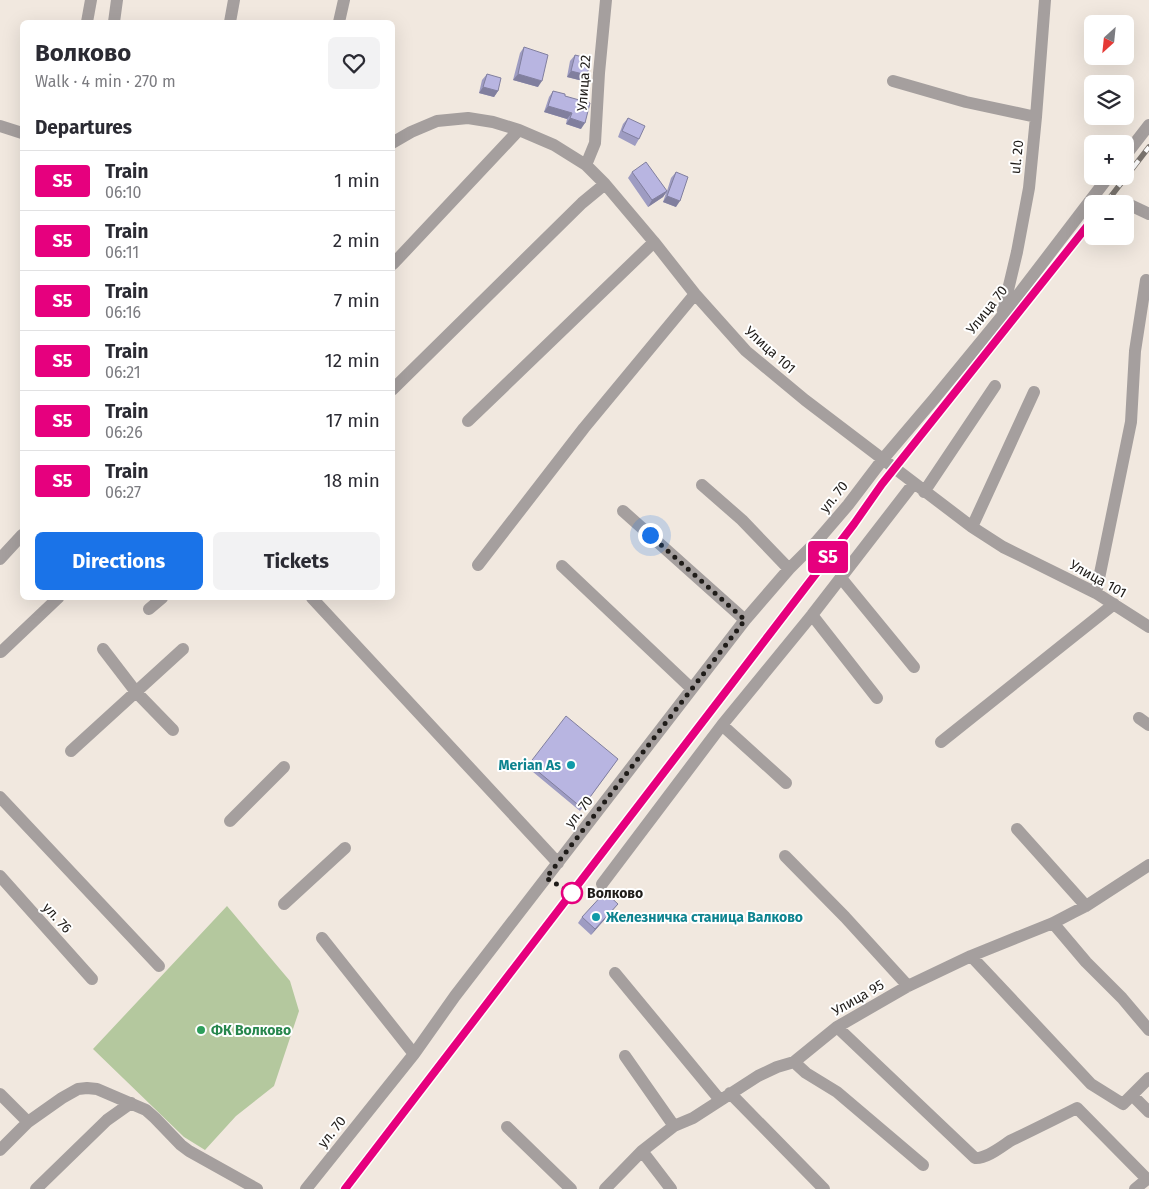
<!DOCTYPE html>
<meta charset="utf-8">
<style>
body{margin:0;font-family:"Fira Sans",sans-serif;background:#f2f2f3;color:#2b2b33;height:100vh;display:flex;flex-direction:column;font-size:19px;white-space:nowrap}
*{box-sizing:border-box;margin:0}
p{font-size:16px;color:#7c7c81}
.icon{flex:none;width:28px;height:28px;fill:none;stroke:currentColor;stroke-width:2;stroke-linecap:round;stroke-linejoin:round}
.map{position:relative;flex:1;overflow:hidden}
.drawer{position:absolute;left:20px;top:20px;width:375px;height:580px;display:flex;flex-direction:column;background:#fff;border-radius:8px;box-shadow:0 5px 20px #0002}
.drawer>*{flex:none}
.badge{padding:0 10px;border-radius:4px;font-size:18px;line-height:32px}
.needle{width:32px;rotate:207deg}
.buttons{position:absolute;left:1084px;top:15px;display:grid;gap:10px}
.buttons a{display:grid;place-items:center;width:50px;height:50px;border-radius:8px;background:#fff;box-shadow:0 5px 20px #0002;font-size:25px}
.you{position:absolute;width:25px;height:25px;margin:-12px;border:4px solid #fff;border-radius:50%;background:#1a73e8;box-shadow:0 0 0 8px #1a73e833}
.map>.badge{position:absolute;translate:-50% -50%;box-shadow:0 0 0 2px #fff}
h2{padding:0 15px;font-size:19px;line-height:45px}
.round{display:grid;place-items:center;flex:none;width:52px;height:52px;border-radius:8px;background:#f2f2f3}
.overview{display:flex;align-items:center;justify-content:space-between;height:85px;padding:0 15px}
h1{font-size:24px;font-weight:700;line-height:38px}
.action{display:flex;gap:10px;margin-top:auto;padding:10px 15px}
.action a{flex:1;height:58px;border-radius:8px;background:#1a73e8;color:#fff;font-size:20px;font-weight:700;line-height:58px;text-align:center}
.action a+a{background:#f2f2f3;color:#2b2b33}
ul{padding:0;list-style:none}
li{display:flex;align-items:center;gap:15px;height:60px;padding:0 15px;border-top:1px solid #e1e1e2}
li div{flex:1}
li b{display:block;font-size:19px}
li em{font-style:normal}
li .badge{min-width:55px;font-weight:700;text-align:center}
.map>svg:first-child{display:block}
</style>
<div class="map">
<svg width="1149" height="1189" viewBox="0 0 1149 1189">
<rect width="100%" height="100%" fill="#f1e8df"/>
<path fill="#b4c89e" d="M227,906l63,75 9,30 -25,75 -38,30 -31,34 -21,-13 -91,-88z"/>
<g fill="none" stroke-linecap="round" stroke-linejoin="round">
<path stroke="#a59f9e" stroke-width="12" d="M87,22l4,-22
M114,22l3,-22
M230,22l4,-22
M339,22l5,-22
M893,81l73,21 70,15
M0,126l22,7
M392,143l19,-11 26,-11 31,-3 25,4 26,8 35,15 32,20 19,19 49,58 41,52 51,57 59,49 167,127 31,20 93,46 53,34
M1125,156l24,-31
M586,165l9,-22 4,-70 7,-73
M1130,205l19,9
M393,264l126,-134
M1003,311l14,-59 12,-64 7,-71 9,-117
M392,390l190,-187 23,-19
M468,421l186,-179
M702,485l40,35 47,49
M924,492l71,-106
M623,511l122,109
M972,527l62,-135
M0,559l22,-24
M478,565l106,-137 111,-134
M562,566l130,123
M841,578l73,89
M1096,593l35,-171 4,-71 11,-71
M312,598l246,265
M149,609l13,-11
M812,615l65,83
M103,649l33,43 37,38
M1,652l57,-54
M1139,718l10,7
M722,725l64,58
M941,742l173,-138
M71,751l112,-102
M0,797l159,169
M230,821l54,-54
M1017,829l69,77
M785,856l60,61 63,69
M0,876l92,103
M602,884l120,-159 90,-110 102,-132
M284,904l61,-56
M1053,923l33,39 36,36 27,32
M322,938l92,116
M971,956l120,128 32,20 26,-26
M615,973l105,127
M837,1027l138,131c11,1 26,-11 35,-17 23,-11 45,-22 67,-33l70,71 -12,10
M625,1056l49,70
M794,1062l12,11 31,19 86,73
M730,1093l94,96
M0,1094l28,28
M1132,1095l17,17
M507,1127l64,62
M0,1150l28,-28 34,-24 16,-9 9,-1 10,1 49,21 9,8 26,27 8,6 68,38
M642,1151l29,38
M36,1189l71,-69 24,-17
M306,1189l108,-135 41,-58 290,-376 44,-51 28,-28 31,-36 35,-46 51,-60 68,-83 107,-140
M605,1189l37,-38 32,-25 19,-8 65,-42 19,-9 17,-5 43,-35 71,-41 63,-30 82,-33 21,-11 12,-6 63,-41"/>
<defs>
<path id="rail" d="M1105,204l44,-57
M345,1189l227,-296 282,-369 28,-39 210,-265"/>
</defs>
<use href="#rail" stroke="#7b756f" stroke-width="5.5"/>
<use href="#rail" stroke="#fff" stroke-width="4" stroke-dasharray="11" stroke-linecap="butt"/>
</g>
<path fill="#9e9cc2" d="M524,47l14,40 -25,-7 7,-27z
M575,55l8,26 -16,-4 3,-16z
M487,74l11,17 -4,6 -15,-4 3,-13z
M553,91l12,5 16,33 -15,-5 1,-5 -23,-7 5,-15z
M628,118l11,21 -4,7 -17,-9 5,-13z
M632,172l35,19 4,-13 5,-6v35l-13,-5 3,-9 -3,4 -15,10 -20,-29z
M618,759l-38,52 -53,-44 2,-3z
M613,910l-22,25 -13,-12 4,-6z"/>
<path fill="#817f9e" d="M571,71l16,4 -4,6 -16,-4z
M518,74l24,7 -4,6 -25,-7z
M483,87l15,4 -4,6 -15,-4z
M548,106l24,7 -5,6 -23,-7z
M570,118l15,5 -4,6 -15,-5z
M667,191l-4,6 -15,10 4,-7z
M667,196l13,5 -4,6 -13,-5z
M618,904l-5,6 -22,25 4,-6z"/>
<path fill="#b8b5e1" stroke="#817f9e" d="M524,47l24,8 -6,26 -24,-7z
M575,55l16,4 -4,16 -16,-4z
M487,74l14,4 -3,13 -15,-4z
M553,91l12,3v2l25,7 -5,20 -15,-5 2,-5 -24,-7z
M628,118l17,8 -6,13 -17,-8z
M646,162l21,29 -15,9 -20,-28z
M676,172l12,5 -8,24 -13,-5z
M566,716l52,43 -36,49 -53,-44z
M605,892l13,12 -23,25 -13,-12z"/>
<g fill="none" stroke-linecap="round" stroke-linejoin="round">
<defs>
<path id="line" d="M345,1189l509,-665 28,-40 210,-264"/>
</defs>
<use href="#line" stroke="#fff" stroke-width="11"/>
<use href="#line" stroke="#e6007e" stroke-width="8"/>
<path stroke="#1f1c19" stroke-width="5" stroke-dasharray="0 9" d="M572,893l-26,-15 199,-258 -95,-85"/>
</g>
<g fill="#0f9aa8" stroke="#fff" stroke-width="2">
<circle cx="571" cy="765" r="5"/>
<circle cx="596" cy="917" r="5"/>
</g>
<circle fill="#fff" stroke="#e6007e" stroke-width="2.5" cx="572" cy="893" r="10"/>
<circle fill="#2e9e5b" stroke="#fff" stroke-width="2" cx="201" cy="1030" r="5"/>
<g text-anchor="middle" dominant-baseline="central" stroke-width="4" stroke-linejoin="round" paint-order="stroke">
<g font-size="14" fill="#1f1c19" stroke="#fff">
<text transform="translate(584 83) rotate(-86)">Улица 22</text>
<text transform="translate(1017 157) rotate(-84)">ul. 20</text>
<text transform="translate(987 310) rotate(-52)">Улица 70</text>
<text transform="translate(770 350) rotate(42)">Улица 101</text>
<text transform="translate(834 497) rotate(-51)">ул. 70</text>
<text transform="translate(1098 579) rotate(29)">Улица 101</text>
<text transform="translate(579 812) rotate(-52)">ул. 70</text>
<text transform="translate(57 918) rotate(48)">ул. 76</text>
<text transform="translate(858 998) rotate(-30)">Улица 95</text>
<text transform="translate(332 1132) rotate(-51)">ул. 70</text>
</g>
<g font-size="14" font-weight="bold" fill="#0d838f" stroke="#fff" text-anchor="end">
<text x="561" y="765">Merian As</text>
<text x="606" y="917" text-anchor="start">Железничка станица Валково</text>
</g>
<g font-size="14" font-weight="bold" fill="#1f1c19" stroke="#fff" text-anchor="start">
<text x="587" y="893">Волково</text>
</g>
<g font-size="14" font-weight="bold" fill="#27864d" stroke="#fff" text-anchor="start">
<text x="211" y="1030">ФК Волково</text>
</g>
</g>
</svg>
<div class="buttons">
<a><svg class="needle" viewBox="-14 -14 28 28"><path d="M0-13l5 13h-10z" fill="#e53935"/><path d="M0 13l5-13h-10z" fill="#7c7c81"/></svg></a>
<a><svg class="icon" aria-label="layers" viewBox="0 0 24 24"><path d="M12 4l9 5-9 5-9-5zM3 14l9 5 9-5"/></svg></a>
<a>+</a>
<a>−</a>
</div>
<div class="you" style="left:650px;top:535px"></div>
<b class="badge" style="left:828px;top:557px;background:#e6007e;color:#fff">S5</b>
<section class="drawer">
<div class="overview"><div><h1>Волково</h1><p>Walk · 4 min · 270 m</p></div><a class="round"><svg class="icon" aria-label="heart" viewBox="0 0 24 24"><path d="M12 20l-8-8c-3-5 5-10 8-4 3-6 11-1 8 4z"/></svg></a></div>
<h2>Departures</h2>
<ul>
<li><span class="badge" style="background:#e6007e;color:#fff">S5</span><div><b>Train</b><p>06:10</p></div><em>1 min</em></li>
<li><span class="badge" style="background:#e6007e;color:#fff">S5</span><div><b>Train</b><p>06:11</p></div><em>2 min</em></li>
<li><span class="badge" style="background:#e6007e;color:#fff">S5</span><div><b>Train</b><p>06:16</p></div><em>7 min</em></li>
<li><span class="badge" style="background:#e6007e;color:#fff">S5</span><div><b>Train</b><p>06:21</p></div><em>12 min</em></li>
<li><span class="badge" style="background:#e6007e;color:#fff">S5</span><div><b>Train</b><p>06:26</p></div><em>17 min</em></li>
<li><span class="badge" style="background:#e6007e;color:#fff">S5</span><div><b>Train</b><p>06:27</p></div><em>18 min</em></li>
</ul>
<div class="action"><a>Directions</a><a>Tickets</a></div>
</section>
</div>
